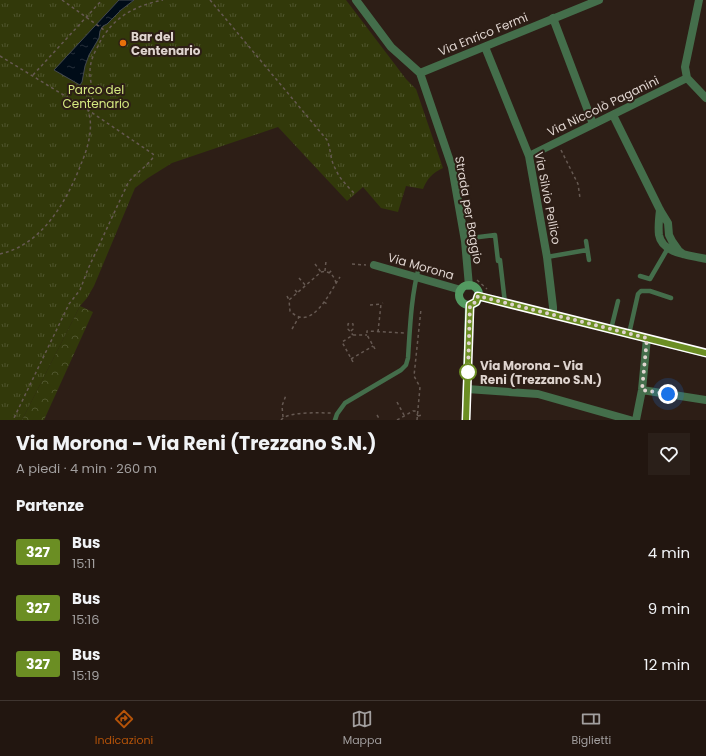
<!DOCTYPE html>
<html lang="it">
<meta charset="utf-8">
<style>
body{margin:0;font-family:Poppins,sans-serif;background:#2a1f19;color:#f1f3f6;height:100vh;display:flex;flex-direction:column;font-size:15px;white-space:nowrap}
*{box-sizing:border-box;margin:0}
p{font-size:13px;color:#a29f9f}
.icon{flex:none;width:22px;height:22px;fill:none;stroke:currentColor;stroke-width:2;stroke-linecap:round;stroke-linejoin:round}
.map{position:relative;height:420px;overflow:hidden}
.side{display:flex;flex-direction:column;background:#221610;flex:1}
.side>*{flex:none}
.badge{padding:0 8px;border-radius:3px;font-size:14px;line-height:26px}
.you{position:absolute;width:20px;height:20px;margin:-10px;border:3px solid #fff;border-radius:50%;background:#1a73e8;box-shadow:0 0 0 6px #1a73e833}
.map>.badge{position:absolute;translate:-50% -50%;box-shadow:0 0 0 2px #fff}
h2{padding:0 16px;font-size:15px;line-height:36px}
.round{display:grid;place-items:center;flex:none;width:42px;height:42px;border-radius:0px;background:#2a1f19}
.headline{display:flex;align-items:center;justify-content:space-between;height:68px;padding:0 16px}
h1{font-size:19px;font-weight:700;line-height:30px}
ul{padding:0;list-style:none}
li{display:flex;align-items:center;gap:12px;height:56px;padding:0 16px}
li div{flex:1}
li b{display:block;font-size:15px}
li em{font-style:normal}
li .badge{min-width:44px;font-weight:700;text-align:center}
.dock{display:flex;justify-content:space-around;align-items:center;height:56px;border-top:1px solid #3f3530;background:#221610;font-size:11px;color:#a29f9f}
.dock a{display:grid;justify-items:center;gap:2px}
.dock .current{color:#b45309}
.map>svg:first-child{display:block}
</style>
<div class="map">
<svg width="706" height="420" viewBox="0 0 706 420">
<defs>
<pattern id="forest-crowns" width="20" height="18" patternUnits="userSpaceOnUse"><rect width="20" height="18" fill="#32390a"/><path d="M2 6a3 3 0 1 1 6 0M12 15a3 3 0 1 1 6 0" fill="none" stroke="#4f552d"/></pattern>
<pattern id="park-tufts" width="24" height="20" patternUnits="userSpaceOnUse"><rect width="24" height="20" fill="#32390a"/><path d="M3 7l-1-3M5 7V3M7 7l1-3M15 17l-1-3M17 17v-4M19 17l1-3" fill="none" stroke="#4f552d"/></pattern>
<pattern id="water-ripples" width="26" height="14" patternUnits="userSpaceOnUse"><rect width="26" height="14" fill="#000c18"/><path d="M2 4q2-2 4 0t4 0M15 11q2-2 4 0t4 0" fill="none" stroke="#252e39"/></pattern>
</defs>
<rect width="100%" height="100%" fill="#2d1e16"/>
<path fill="url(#forest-crowns)" d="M80,306l13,6 -49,108h-22z"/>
<path fill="url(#park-tufts)" d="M0,0h346l60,79 10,10 27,79c-11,5 -16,11 -20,21l-17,-3 -8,26 -17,-4 -18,-21 -16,14 -69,-74 -106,36 -24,15 -13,10 -41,98 -7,12 -7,8 -58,114h-22z"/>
<path fill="url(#water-ripples)" stroke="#43484f" d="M119,0h15l-13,10 -14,14 -4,2 -3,5 -1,7 -10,17 -4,11 -3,16 -2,3 -26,-15z"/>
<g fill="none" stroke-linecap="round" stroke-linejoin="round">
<path stroke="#665952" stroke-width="1.5" stroke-dasharray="3 3" stroke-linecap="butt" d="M62,0l45,32
M210,0l117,140c4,9 3,19 8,28 4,10 12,18 20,26
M0,56l88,54 65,44 1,2c-7,11 -19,17 -26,27l-40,86 -8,21 -11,14 -56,116
M33,75l69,-75
M561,150l17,34 2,14
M0,254c42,-9 67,-53 81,-90 7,-16 13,-37 7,-54 2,-3 4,-6 4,-8 3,-10 -3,-21 -2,-31 0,-8 3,-16 7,-23 13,-29 36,-42 66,-48
M315,264l6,8
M352,264l14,1
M325,271l1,-10
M329,273l4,-4
M299,278l7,8
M477,280l10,9
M336,283c-2,-7 -6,-13 -15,-11l-32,28 1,11c22,22 39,-18 50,-34
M295,290l3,3
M287,296l2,4
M324,302l3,2
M370,305l11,-1
M292,329l7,-12
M351,331l2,-2v-5l-3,-1 -2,1v5l5,6
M378,332l3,-28 2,-1
M375,349l-8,-14v-4l37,2
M351,359l22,-13
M353,362l-11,-20 11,-7h14
M397,402l7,13
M377,415l3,5
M418,416l4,-1
M283,417l-1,-11 4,-11
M281,420c7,-9 39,-7 50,-7
M397,420l16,-9h2l3,5
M417,420l3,-33 -6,-11 7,-67"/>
<path stroke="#446e4b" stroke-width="4.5" d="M465,241l6,-3 24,-3 3,26 2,-1 5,43
M586,241l3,19
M547,257l40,-7
M640,276l10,3 18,-31
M611,329l7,-28
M629,334l9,-40 3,-3h9l21,7
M335,420l2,-6 8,-11 56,-33 5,-5 2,-7c2,-30 3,-62 11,-91"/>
<path stroke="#446e4b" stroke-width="8" d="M356,0l35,47 29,26 32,94 13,74 4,45
M699,0l-14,67 2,11 19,20
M553,18l40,106
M485,47l44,109 18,101 6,50v7
M420,73l179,-73
M613,115l47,95 8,13 1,12 3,6 7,10 4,3
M529,156l158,-78
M660,210c-1,8 -2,17 -1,25 3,19 32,20 47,24
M374,265l87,25
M467,389l71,5 92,26
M642,390l64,10
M636,420l6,-30 5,-52"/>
<path stroke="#539961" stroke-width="8" d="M459 295a10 10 0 1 1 20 0a10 10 0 1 1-20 0Z
M478,296l228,57
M466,420l3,-115"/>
</g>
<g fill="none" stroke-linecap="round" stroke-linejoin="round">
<defs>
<path id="line" d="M466,420l4,-115 6,-3 2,-6 228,57"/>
</defs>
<use href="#line" stroke="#fff" stroke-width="9"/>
<use href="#line" stroke="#6b8e23" stroke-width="6"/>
<path stroke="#dfd4cf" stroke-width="4" stroke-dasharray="0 7.2" d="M468,372l2,-67 6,-3 2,-6 169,42 -5,52 26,4"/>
</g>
<circle fill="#e8710a" stroke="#2d1e16" stroke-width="1.5" cx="123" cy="43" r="4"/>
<circle fill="#fff" stroke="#6b8e23" stroke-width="2" cx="468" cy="372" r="8"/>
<g text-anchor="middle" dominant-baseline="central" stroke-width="4" stroke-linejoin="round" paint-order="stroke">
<g font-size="12" fill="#dfd4cf" stroke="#2d1e16">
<text transform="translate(483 34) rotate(-22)">Via Enrico Fermi</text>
<text transform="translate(603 106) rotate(-26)">Via Niccolò Paganini</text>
<text transform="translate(548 198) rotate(79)">Via Silvio Pellico</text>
<text transform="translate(469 210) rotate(80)">Strada per Baggio</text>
<text transform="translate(421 266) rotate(16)">Via Morona</text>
</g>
<g font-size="12" font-weight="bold" fill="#dfd4cf" stroke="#2d1e16" text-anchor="start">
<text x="131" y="36">Bar del<tspan x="131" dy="14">Centenario</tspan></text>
</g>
<g font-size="12" fill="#d4e87f" stroke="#2d1e16">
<text x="96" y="89">Parco del<tspan x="96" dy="14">Centenario</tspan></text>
</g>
<g font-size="12" font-weight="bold" fill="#dfd4cf" stroke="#2d1e16" text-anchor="start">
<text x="480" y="365">Via Morona - Via<tspan x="480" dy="14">Reni (Trezzano S.N.)</tspan></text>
</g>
</g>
</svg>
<div class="you" style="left:668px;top:394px"></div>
</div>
<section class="side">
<div class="headline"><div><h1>Via Morona - Via Reni (Trezzano S.N.)</h1><p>A piedi · 4 min · 260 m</p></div><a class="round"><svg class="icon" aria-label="heart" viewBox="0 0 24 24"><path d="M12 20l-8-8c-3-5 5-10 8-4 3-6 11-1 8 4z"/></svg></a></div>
<h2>Partenze</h2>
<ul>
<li><span class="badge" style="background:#6b8e23;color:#fff">327</span><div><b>Bus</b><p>15:11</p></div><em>4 min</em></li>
<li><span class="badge" style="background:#6b8e23;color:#fff">327</span><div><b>Bus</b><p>15:16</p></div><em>9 min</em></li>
<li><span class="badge" style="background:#6b8e23;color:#fff">327</span><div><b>Bus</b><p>15:19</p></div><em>12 min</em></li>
</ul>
</section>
<nav class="dock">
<a class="current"><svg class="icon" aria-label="directions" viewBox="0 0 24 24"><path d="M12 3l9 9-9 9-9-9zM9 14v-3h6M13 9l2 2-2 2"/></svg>Indicazioni</a>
<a><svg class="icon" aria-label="map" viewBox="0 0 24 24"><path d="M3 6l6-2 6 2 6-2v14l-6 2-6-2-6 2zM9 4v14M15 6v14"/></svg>Mappa</a>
<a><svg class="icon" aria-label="tickets" viewBox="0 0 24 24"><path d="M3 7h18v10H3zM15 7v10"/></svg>Biglietti</a>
</nav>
